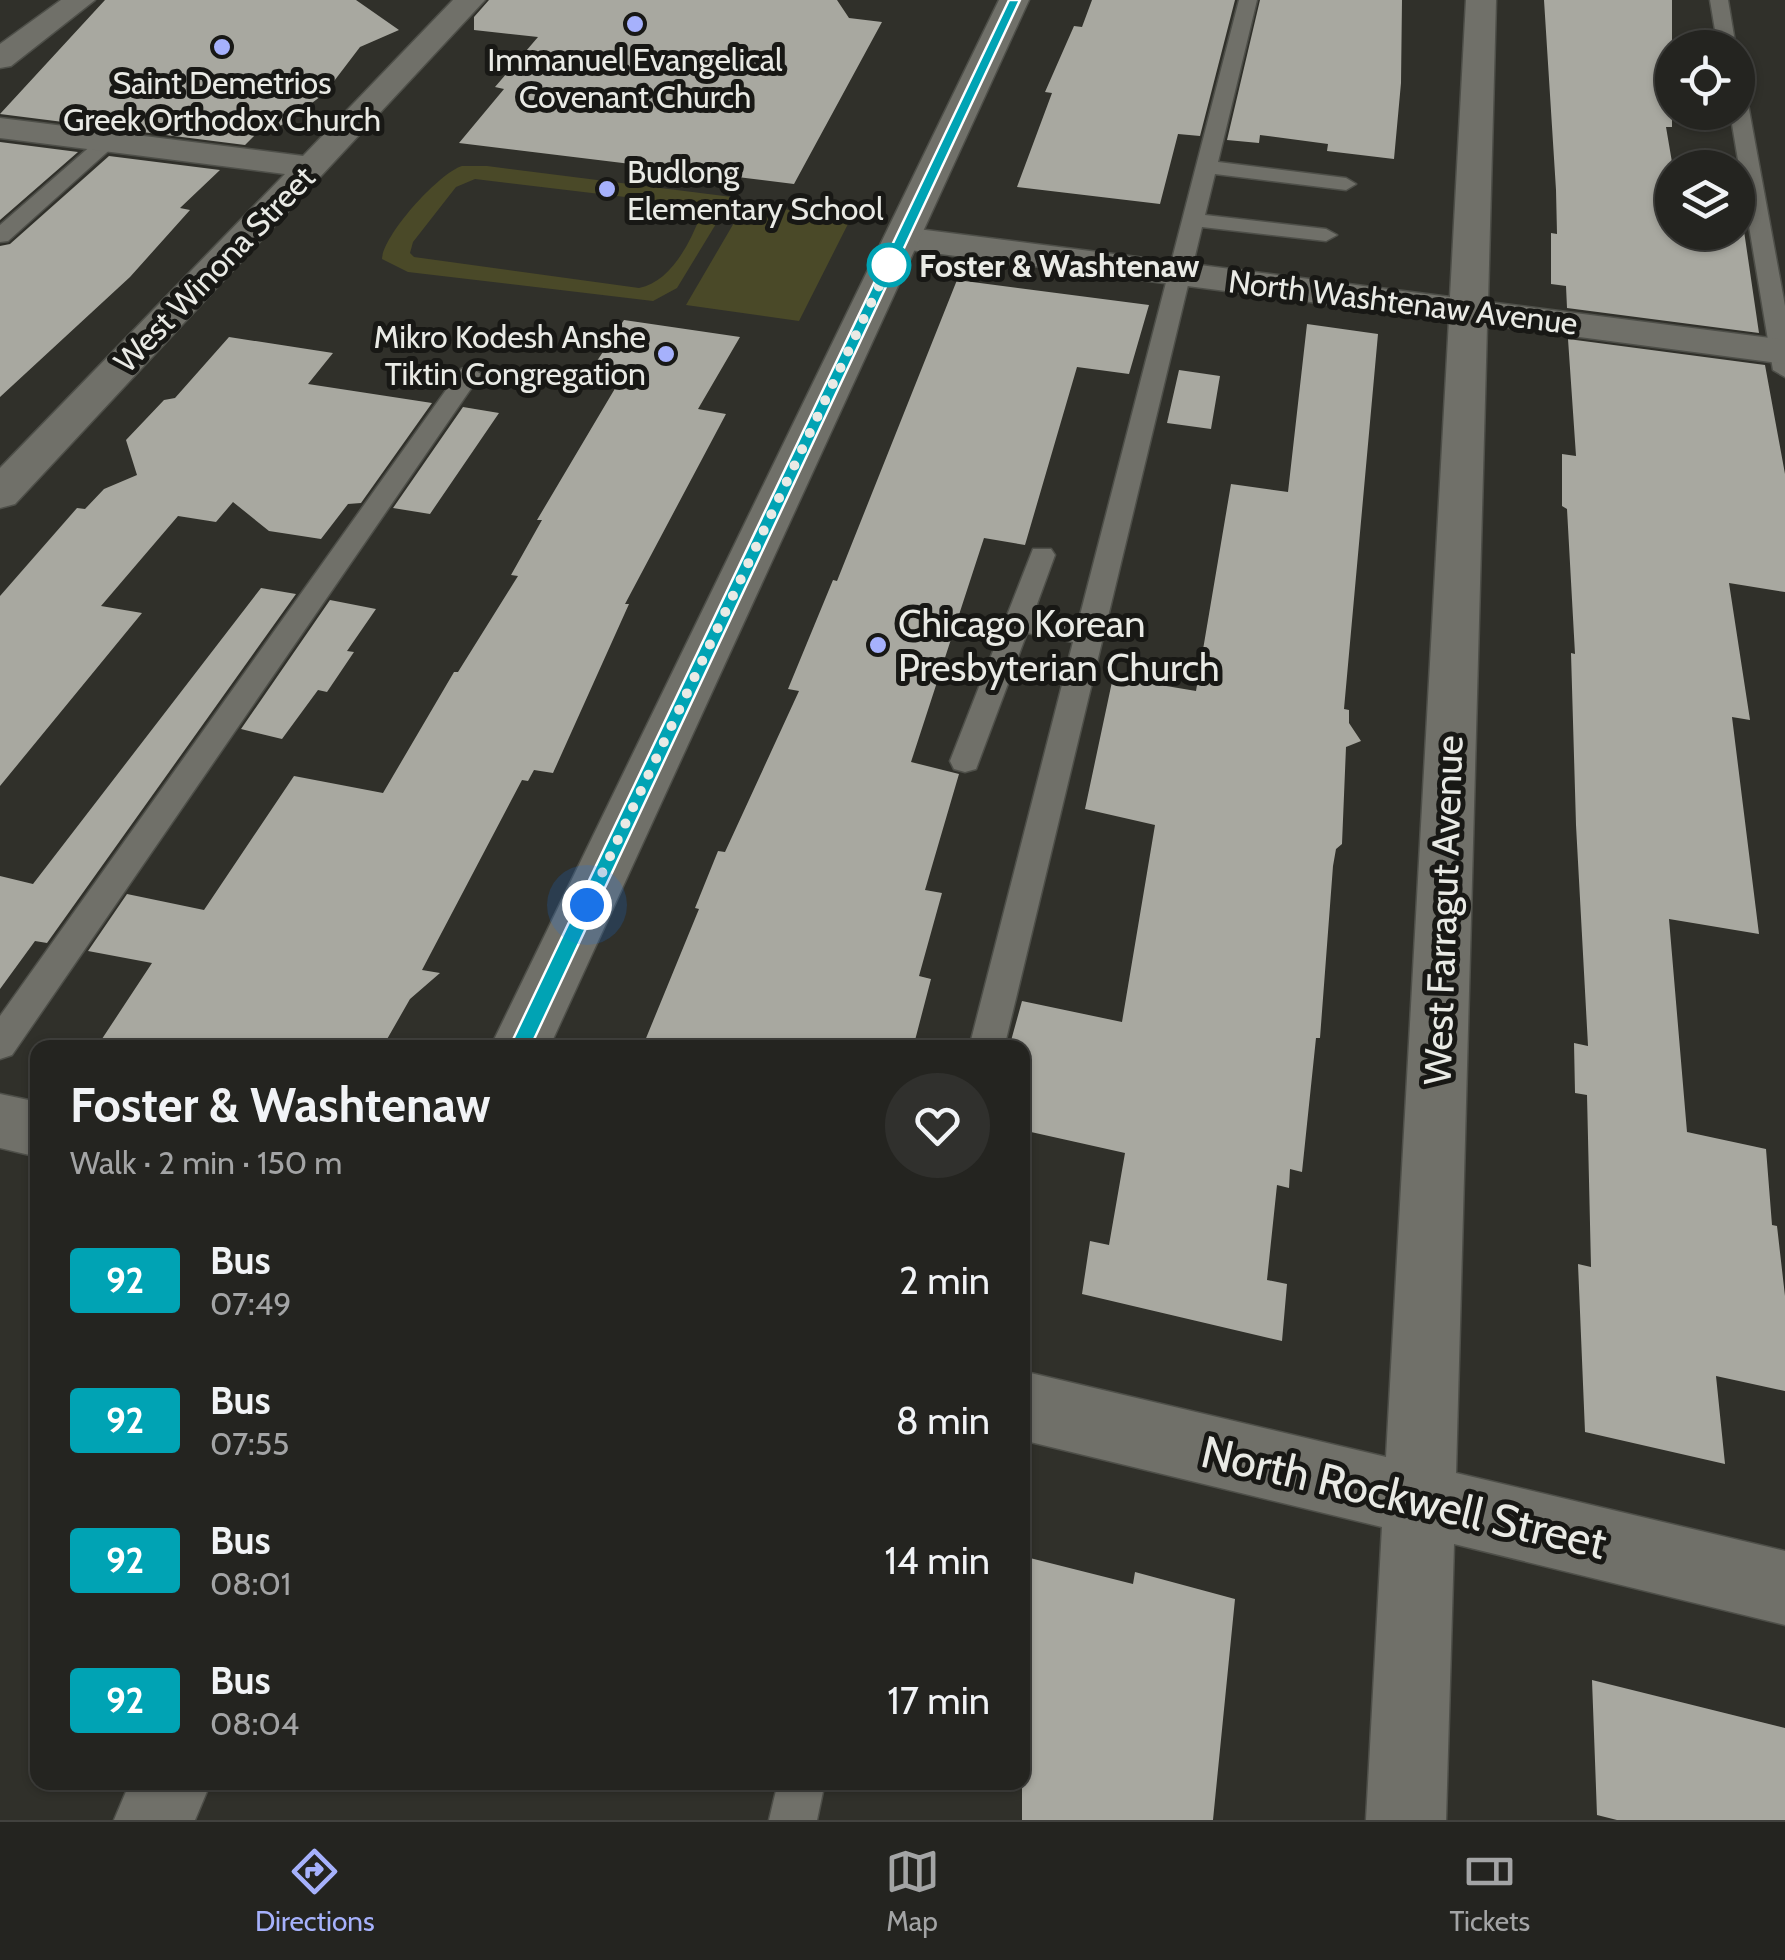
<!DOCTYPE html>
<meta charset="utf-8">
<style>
body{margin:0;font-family:Cabin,sans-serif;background:#30302d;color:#f1f3f6;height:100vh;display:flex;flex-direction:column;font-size:38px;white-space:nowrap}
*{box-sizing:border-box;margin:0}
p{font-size:32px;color:#a3a4a5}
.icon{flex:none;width:55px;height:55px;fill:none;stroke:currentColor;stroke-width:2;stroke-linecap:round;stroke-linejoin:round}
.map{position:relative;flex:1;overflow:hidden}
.side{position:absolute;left:30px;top:1040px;width:1000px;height:750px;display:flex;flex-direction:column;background:#242420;border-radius:20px;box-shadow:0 2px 8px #0004,0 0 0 2px #41413e}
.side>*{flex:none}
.badge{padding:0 20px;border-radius:8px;font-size:35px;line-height:65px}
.fabs{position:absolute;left:1655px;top:30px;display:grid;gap:20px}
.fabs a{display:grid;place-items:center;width:100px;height:100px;border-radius:50%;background:#242420;box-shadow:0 2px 8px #0004,0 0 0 2px #41413e;font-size:50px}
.you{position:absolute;width:50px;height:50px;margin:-25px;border:8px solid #fff;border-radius:50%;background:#1a73e8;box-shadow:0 0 0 15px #1a73e833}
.map>.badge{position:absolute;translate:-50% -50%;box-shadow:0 0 0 5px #fff}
.round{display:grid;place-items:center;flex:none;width:105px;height:105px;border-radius:52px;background:#30302d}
.head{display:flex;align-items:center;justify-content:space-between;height:170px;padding:0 40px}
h1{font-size:48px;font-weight:700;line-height:75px}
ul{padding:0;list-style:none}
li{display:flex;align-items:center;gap:30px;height:140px;padding:0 40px}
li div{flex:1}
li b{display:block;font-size:38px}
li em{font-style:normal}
li .badge{min-width:110px;font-weight:700;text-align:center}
.tabs{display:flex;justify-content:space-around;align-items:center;height:140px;border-top:2px solid #41413e;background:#242420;font-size:28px;color:#a3a4a5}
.tabs a{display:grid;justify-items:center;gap:5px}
.tabs .current{color:#a6b1fc}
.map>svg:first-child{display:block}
</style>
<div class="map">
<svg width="1785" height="1820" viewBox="0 0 1785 1820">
<rect width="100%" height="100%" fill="#30302a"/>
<path fill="#4a4928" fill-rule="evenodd" d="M462,166h25l245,31 -6,10h-5l1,7 -45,74 -24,13 -245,-29 -26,-13c1,-24 57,-86 80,-93zM475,179l209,25 12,4 4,9c-11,28 -30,65 -61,71l-225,-31 -4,-4 3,-11 43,-55z
M745,204l106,14 -52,103 -113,-16z"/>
<path fill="#a8a8a0" d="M105,0h251l43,30 -39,17 -35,46 -34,26 -20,13 -12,-1 -14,14 -245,-31z
M489,0h348l12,18 33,4 -88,162 -335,-41 45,-54 -9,-2 43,-50 -64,-7v-13z
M1092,0h143l-35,136 -22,-2 -18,70 -143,-17 35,-94 -7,-1 29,-66 8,1z
M1260,0h142l-1,83 -7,76 -67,-8 1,-7 -68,-9 -1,8 -32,-3z
M1544,0h128v127h-6l7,41 -1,64 72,-1 15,102 -192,-25 -1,-22 -15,-2v-51l6,1 -1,-44z
M0,142l78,10 -78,68z
M109,156l111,14 -40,38 10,2 -60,67 -130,120v-151l10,-2z
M957,280l192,25 -20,69 -52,-7 -52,178 -41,-7 -73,224 48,12 -34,116 17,3 -23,83 12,3 -18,69h-271l57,-139 -4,-1 23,-57 7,1 74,-161 -11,-2 45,-109 4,1z
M624,320l116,17 -42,72 28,5 -101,190h4l-76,169 -19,-3 -6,11 -6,-1 -100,190 18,3 -30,26 -28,49h-286l56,-85 -64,-12 39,-57 77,16 90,-134 89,17 71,-121h4l60,-96 -7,-1 31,-55h-5l86,-145 -32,-5z
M1307,324l71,10 -34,375 5,1v13l12,18 -15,6 -4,97 -6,5 -3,17 -13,172h-4l-14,134 -12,-3 -1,19 -12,-3 -10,95 20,4 -5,57 -200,-47 8,-53 19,4 16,-92 -103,-23v-82h-13l13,-47 100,21 33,-197 -70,-16 28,-132 83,14 35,-207 57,8z
M229,337l104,16 -25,31 124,19 -71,100 -13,1 -27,35 -52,-8 -36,-29 -17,20 -38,-6 -77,90 41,7 -142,173v-190l77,-88 8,1 19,-20 33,-14 -11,-35 38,-40 11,-2z
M1568,339l197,26 20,109v118l-56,-9 21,137 -18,-3 27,217 -90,-15 18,213 79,17 6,76 5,1 8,70v95l-69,-15 9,88 -140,-32 -7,-168 13,3 -4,-172 -12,-2 -1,-50 14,3 -12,-221 -5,-172 4,1 -8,-145 -5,-3v-52l14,2z
M1179,370l41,6 -9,53 -44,-6z
M463,407l36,6 -69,101 -37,-6z
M261,588l35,6 -249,349 -12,-2 -35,48v-113l33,8z
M330,600l46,9 -29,42 7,1 -27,40 -9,-2 -36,49 -41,-10z
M1022,1556l111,28 2,-12 100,27 -22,221h-191z
M1592,1680l193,48v92h-168l-20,-5z"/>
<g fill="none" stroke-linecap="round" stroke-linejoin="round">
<defs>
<path id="service" d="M1239,0h18l-39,162 128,16 10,6 -10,6 -131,-16 -10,41 121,14 11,6 -11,6 -124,-14 -198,821h-35l104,-406 -46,-9 -51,136 -11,3 -11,-3 -4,-8 83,-212h18l4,6 -22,60 45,8z
M1710,0h18l8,48h-18z
M1738,98l10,6 37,202v71l-12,-7 -43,-258h8z
M108,135l7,2v8l-107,96 -8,1v-17l101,-88z
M469,367l12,7 -469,681 -12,4v-43l461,-647z
M778,1782h47l-8,38h-48z"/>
<path id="minor" d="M61,0h34l-84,66 -11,2v-24z
M453,0h32l-470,504 -15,4v-40l285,-294 -285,-36v-20l303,38z
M1466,0h30l-8,302 297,38v24l-298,-39 -31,1148 329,78v74l-331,-81 -8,276h-80l16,-293 -360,-87v-69l364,86 63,-1137 -547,-71 -13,-3 -5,-8 5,-8 13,-3 548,70z
M0,1094l38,8v55l-38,-9z"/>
<path id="secondary" d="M999,0h30l-480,1048h-59z
M130,1782h81l-16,38h-81z"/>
</defs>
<use href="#service" stroke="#4e4f49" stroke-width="3"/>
<use href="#minor" stroke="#4e4f49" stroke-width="3"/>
<use href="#secondary" stroke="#4e4f49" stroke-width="3"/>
<use href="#service" fill="#707069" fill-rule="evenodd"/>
<use href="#minor" fill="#707069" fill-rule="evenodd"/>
<use href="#secondary" fill="#707069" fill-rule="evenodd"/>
</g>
<path fill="#00a3b4" stroke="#fff" stroke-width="2.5" d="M1009,0h11l-490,1048 -11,9 -7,-3 -3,-6z"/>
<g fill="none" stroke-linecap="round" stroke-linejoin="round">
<path stroke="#e9eae5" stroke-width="10" stroke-dasharray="0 18" d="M587,905l302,-640"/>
</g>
<g fill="#a6b1fc" stroke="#181815" stroke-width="4">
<circle cx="635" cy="24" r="10"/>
<circle cx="222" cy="47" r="10"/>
<circle cx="607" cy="189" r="10"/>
<circle cx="666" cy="354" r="10"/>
<circle cx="878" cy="645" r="10"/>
</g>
<circle fill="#fff" stroke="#00a3b4" stroke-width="5" cx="889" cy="265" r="20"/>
<g text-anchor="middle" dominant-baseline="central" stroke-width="10" stroke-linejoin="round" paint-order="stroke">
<g font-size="32" fill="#e9eae5" stroke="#181815">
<text x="635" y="59">Immanuel Evangelical<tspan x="635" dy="37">Covenant Church</tspan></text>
<text x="222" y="82">Saint Demetrios<tspan x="222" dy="37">Greek Orthodox Church</tspan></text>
<text x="627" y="171" text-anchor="start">Budlong<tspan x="627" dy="37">Elementary School</tspan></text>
<text x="646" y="336" text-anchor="end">Mikro Kodesh Anshe<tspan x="646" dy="37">Tiktin Congregation</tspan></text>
</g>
<g font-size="32" font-weight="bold" fill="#e9eae5" stroke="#181815" text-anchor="start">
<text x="919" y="265">Foster &amp; Washtenaw</text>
</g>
<g font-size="32" fill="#e9eae5" stroke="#181815">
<text transform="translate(214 269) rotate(-46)">West Winona Street</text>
<text transform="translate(1403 302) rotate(7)">North Washtenaw Avenue</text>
</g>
<g font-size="38" fill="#e9eae5" stroke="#181815" text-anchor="start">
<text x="898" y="623">Chicago Korean<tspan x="898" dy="44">Presbyterian Church</tspan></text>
</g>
<g font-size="38" fill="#e9eae5" stroke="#181815">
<text transform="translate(1443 910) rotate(-88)">West Farragut Avenue</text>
</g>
<g font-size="45" fill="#e9eae5" stroke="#181815">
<text transform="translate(1404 1497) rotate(13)">North Rockwell Street</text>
</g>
</g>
</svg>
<div class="fabs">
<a><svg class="icon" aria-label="locate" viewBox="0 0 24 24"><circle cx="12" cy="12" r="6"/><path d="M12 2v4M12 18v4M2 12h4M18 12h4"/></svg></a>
<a><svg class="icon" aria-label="layers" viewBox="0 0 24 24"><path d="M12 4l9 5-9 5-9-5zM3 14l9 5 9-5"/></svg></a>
</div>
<div class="you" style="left:587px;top:905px"></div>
<section class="side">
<div class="head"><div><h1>Foster &amp; Washtenaw</h1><p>Walk · 2 min · 150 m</p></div><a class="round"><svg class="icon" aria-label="heart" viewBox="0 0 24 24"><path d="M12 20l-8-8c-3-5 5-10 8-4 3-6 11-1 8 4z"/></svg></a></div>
<ul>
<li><span class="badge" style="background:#00a3b4;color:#fff">92</span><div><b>Bus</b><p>07:49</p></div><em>2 min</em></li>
<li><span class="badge" style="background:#00a3b4;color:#fff">92</span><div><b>Bus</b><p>07:55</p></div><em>8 min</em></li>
<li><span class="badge" style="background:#00a3b4;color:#fff">92</span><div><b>Bus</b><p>08:01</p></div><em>14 min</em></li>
<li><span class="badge" style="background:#00a3b4;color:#fff">92</span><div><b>Bus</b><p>08:04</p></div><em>17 min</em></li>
</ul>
</section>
</div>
<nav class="tabs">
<a class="current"><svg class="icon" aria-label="directions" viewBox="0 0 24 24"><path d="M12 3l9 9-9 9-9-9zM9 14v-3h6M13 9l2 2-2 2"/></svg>Directions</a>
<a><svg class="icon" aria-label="map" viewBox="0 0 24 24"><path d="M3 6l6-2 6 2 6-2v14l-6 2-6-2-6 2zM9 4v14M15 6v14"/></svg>Map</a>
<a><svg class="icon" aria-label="tickets" viewBox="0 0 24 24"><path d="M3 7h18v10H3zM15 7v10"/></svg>Tickets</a>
</nav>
